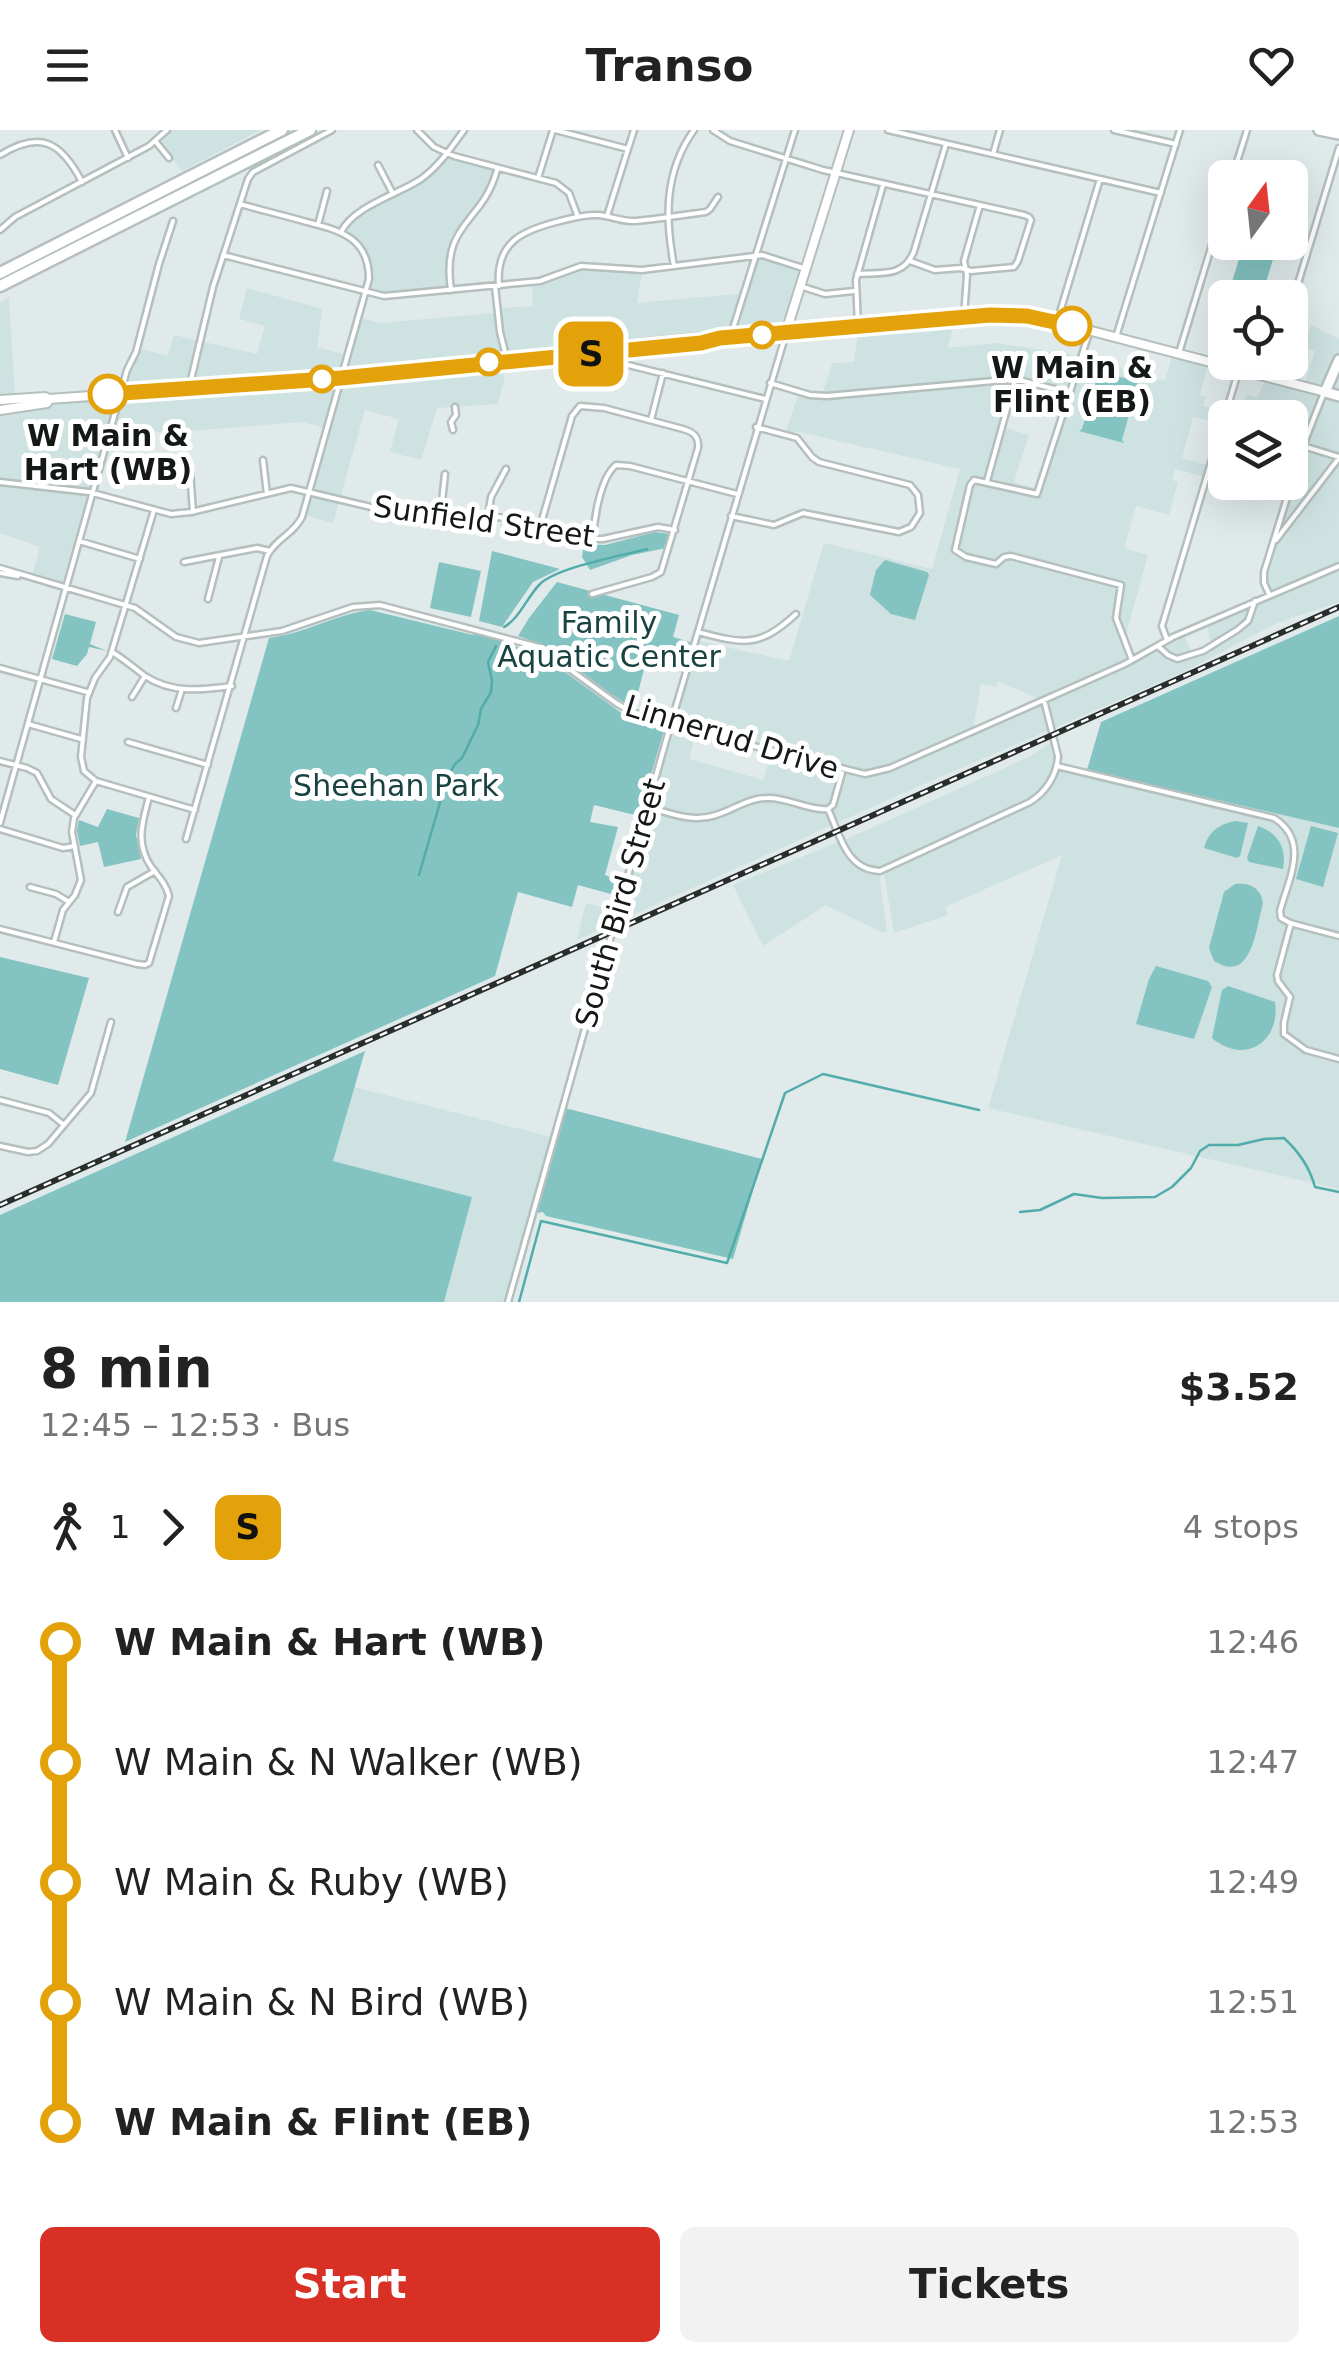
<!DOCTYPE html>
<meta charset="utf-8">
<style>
body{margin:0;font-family:"DejaVu Sans",sans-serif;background:#f2f2f2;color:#222;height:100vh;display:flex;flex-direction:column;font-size:38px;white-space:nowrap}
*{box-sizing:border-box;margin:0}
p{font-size:32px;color:#767676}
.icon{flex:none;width:55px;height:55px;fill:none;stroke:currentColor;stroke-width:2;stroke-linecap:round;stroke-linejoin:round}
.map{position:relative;height:1172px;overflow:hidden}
.side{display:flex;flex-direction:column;background:#fff;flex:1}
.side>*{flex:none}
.badge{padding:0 20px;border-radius:15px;font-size:35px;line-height:65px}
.needle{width:65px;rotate:15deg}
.controls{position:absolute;left:1208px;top:30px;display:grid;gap:20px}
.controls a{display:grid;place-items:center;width:100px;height:100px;border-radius:15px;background:#fff;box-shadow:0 10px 40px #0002;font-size:50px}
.map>.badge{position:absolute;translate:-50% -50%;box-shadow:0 0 0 5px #fff}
.legs{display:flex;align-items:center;gap:15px;height:110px;padding:0 40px;font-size:32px}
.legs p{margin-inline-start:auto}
.summary{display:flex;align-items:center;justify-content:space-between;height:170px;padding:0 40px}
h1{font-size:55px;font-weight:800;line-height:75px}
.button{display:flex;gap:20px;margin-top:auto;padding:20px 40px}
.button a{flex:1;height:115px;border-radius:15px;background:#d93025;color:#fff;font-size:40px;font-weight:800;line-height:115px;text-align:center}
.button a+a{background:#f2f2f2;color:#222}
ul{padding:0 40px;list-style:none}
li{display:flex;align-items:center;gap:35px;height:120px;font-size:38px}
li i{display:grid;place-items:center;width:15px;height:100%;margin:0 12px;background:currentColor}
li i::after{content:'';width:25px;height:25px;margin:-12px;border:8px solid;border-radius:50%;background:#fff}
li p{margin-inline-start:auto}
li:first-child i{background:linear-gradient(#0000 50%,currentColor 0)}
li:last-child i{background:linear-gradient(currentColor 50%,#0000 0)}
header{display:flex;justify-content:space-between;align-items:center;height:130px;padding:0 40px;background:#fff;font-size:45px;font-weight:800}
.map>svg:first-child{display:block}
</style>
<header><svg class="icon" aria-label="menu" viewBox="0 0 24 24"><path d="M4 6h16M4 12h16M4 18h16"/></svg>Transo<svg class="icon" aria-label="heart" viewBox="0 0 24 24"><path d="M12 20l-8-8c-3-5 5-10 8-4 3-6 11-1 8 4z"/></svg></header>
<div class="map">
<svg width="1339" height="1172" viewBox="0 0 1339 1172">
<rect width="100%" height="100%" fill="#e0eaea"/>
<path fill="#cde2e1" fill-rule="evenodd" d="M170,0h91l-79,41 -21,-28z
M448,27l46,13 -5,15 -7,14 -18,20 -13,18 -5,21v29l-44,6 -31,-2 1,-19 -4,-19 -7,-11 -15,-14 10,-11 65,-35z
M758,128l40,11 3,3 -17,52 -9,5 -260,25 -5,-3 -8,-22 -2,-21 33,-2 -1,-22 21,-2 29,-14 60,5 -5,30 110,-10z
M247,158l75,21 -5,38 33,9 11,-38 20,5 113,-10 8,41 -3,2 -144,16 -226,14 1,-10 11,-27 27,7 6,-21 83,19 8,-28 -26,-7z
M9,167l6,98 -15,3v-95z
M955,188l-7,30 48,-5 57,9 2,-2 110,31 8,-29 36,9 -9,34 6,2 -3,9 23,6 -4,12 -29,-7 -11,41 28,8 -4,11 -31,-8 -3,11 6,2 -9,33 -33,-9 -12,42 24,7 -22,80 11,23 46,-25 10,22 18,-8 -4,-25 62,-28 -6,-18 22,-74 -1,-11 -21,-8 27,-1v-18l7,1 5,-19 -12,-4v-24l-52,-1 9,-23 10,4 10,-22 37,10 11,-35 -12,-4 8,-22 28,14v263l-62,21 -93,49 -276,119 -331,149 9,-37 30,7 79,-270 94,21 35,-118 108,26 28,-100 -165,-38 -2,5 -8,-2 14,-42 23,4 10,-33 22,-1 5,-36zM1015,250l55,13 -32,96 -24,-7 15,-47 -27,-8zM998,551l44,19 -69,30 8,-46 16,3zM696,602l75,19 -8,29 -74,-21z
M503,235l1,15 -6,24 -61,4 -16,52 -31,-8 9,-33 -34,-9 -32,113 -28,-8 39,-133z
M329,253l5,2v4l-10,39 -21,-6 -140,11 -53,-14 -48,164 -30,-8 8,-28 -40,-14v-121l47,-7 91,-9z
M1052,612l3,14 -4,18 6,1 3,-12 279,65v361l-351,-81 74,-253 -117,52 3,8 -54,18 -11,-66h-5l9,63 -4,3 -57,-28 -63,41 -30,-61 132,-54 166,-75z
M354,957l198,50 -46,165h-62l28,-105 -139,-36z"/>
<path fill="#83c3c1" d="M1244,113h34l-16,52 -31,-10z
M1099,241l39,11 -16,58 2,3 -45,-12 3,-2z
M655,402l15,2 -4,14 -34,7 -42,15 -8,-13 2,-13 21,1z
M492,421l68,18 -27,13 -31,45 -23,-6z
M885,430l42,12 2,3 -14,45 -24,-6 -21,-19 6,-25z
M439,432l42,9 -10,46 -41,-9z
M557,452l122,33 -6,22 17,5 -4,14 -36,-10 -16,62c-41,-22 -71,-58 -116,-72l11,-18z
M370,480l103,25 1,-3 31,8v3l35,11 80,58 19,8 26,7 -26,89 -45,-11 -4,17 28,5 -13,48 17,6 -4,15 -40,-11 -6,22 -54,-15 -23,84 -370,166 144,-504c35,-4 67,-24 101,-28z
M65,484l31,8 -6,22 17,7 -18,-4 -2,7 -10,12 -25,-7z
M1339,486v212l-252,-58 14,-48z
M107,679l32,9 -3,17 5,24 -37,8 -6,-25 -18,4 -3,-15 2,-11 19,7z
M1236,691l12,2 -8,33 -3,2 -33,-10c5,-17 15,-24 32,-27z
M1258,696c20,7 29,22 25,43l-34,-7 -2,-4z
M1311,696l27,7 -15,54 -27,-8z
M1235,754c15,-2 26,4 28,19 -7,25 -11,82 -49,58l-5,-13 15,-56z
M0,827l89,21 -31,107 -58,-16z
M1156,836l52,15 4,6 -18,52 -58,-15 13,-45z
M1228,856l47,16c6,39 -30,64 -63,36l10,-48z
M365,921l-32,110 139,36 -28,105h-444v-87z
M565,978l197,51 -29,100 -187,-43 -3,-4 -7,1z"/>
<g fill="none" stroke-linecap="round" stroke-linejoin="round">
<path stroke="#52acaa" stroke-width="2.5" d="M504,497c16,-9 23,-30 36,-43 18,-17 81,-28 107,-35
M419,745l28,-97 8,-14 7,-6 16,-33 3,-16 10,-17 1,-12 -4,-18 8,-16
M1020,1082l20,-2 34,-16 28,4 53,-1 17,-10 19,-19 9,-17 9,-6h29l26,-6 20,-1c14,13 26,30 31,49l24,5
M519,1172l22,-81 186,42 58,-170 38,-19 156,36"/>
<defs>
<path id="street" d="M115,0l13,28
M417,0l17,17 20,9 102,27 13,10 9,24
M555,0l73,19
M713,0l17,11 93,29 201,45 5,2 2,3 -13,41 -4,6 -43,4 -10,-3 -26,2 -25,-9
M888,0l273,63
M1114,0l62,14
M156,12l13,16
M993,24l7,-24
M0,25c41,-25 61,-13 82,27
M378,35l15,29
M538,48l15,-48
M1232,48l15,-48
M607,86l27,-86
M318,95l9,-34
M0,100l15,-13 134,-71 18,-16
M341,102c13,-26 56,-37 80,-53 18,-13 30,-31 43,-49
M223,125l161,41 156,-15 41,-15 61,4 120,-15 44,14
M674,136c-9,-48 -10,-94 20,-136
M857,144c24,-2 47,4 57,-23l32,-107
M495,156l5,46 7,28
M499,156c-4,-45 25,-56 61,-65 12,-3 25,-7 38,-6 13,1 25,7 38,6 23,-2 47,-6 70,-9l4,-3 8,-12
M800,156l25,8 29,-3
M451,160c-10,-69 31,-65 46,-120
M1290,180l49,-162
M964,187l3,-42 -3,-14 16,-56
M1057,192l43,-143
M858,196l-2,-46 27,-95
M1090,200l-53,164 -63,-14 -4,5 -15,65 11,7 30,7 8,-7 7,-1 110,29 -5,33 16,42
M1116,207l64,-207
M730,208l65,-208
M604,223l3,5 5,3 153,38
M1179,223l46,-151
M1270,247l4,-15
M770,253l40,12 17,1 178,-16 18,1 47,12
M189,258l24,-101 35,-108 5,-7 79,-42
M651,290l12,-47
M453,300l-2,-8 5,-7 -1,-8
M1290,312l49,15
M263,330l4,34
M190,341l3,41
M987,351l28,-101
M0,352l89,10 82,22 20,-2 100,-24 122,29 27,3 59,-3 86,22h18l55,-12 17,3
M154,380l-44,147 -15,21 -8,20 -6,59 3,14 12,10 99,29
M488,386l3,-19 15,-28
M731,386l43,9 29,-12 5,1 91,18 12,-5 9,-14 -2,-18 -8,-10 -91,-23 -7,-5 -15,-19 -41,-11
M440,390l5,-46
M540,397l32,-111 8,-10 24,2 79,21c11,3 16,8 15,19l-37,124 -9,5 -60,17
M593,410c1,-21 7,-62 23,-75l14,1 107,28
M1276,410l63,-82
M79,411l61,18
M184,432l73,-14 13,3
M0,438l135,40 41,29 23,6 83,-12 71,-24 27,-2 159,42 77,56 15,9 71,21 163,41 25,-6 235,-104 48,-27 166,-71
M0,443l18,3
M1269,464l-5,-11v-11l39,-126 20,-51
M208,469l11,-42
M698,502c46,12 61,16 98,-18
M1167,510l-5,-14 77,-257
M1159,517l9,8 9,4 26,-8 34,-21 11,-9 7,-20
M112,522c12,7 22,16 33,24 27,18 57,14 87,10
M0,538l87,24
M132,567l13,-21
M176,578l6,-19
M28,594l53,15
M128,612l80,23
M0,631l27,7 10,5 14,26 24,16
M1057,636l217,52c36,23 15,60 6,93l1,7 9,5 49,13
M647,677c23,6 45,16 69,8 17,-5 32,-17 51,-17 21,-1 41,13 61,11
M828,679c12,26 18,61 52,62l150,-69c16,-10 27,-27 28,-46l-14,-56
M828,679l5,-4 9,-32
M0,693l127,-453 9,-18 23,-88 14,-43
M0,699l63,19 12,-2
M186,709l81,-283c9,-18 26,-21 35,-39l67,-238c0,-43 -31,-49 -66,-58 -21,-6 -42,-11 -63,-17
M30,757l26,7 13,8
M118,782l9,-25 28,-16
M1291,793l-14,52 1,6 12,16 -6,26v11l22,16 33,9
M0,799l137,35 8,1 4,-2 20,-67c-3,-12 -10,-19 -17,-28 -17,-24 -10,-45 -3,-71
M54,812l9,-32 12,-15 6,-15 -9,-48 2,-14 22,-37
M0,970l49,13 15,12
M0,1016l28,6 9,-1 11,-7 43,-51 20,-71
M508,1172l161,-572 116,-393"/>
<path id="secondary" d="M786,202l63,-202
M534,228l15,-5 167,-17 4,2 24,-1 271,-22 42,7 268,70
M0,270l45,-3 4,2 292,-21 197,-20
M0,280l47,-7 2,-4"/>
<path id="primary" d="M1319,0l20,4
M1339,230l-14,32 14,4"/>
<path id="highway" d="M0,143l282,-143
M0,156l310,-156"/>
</defs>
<use href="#street" stroke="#b4bfbe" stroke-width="9"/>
<use href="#secondary" stroke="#b4bfbe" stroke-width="12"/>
<use href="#primary" stroke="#b4bfbe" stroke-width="14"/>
<use href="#highway" stroke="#b4bfbe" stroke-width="15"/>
<use href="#street" stroke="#fff" stroke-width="4"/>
<use href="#secondary" stroke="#fff" stroke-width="8"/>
<use href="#primary" stroke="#fff" stroke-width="9"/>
<use href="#highway" stroke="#fff" stroke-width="10"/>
<defs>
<path id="rail" d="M0,1075l1339,-598"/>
</defs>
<use href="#rail" stroke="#292e2d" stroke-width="6"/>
<use href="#rail" stroke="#fff" stroke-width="2.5" stroke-dasharray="8" stroke-linecap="butt"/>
</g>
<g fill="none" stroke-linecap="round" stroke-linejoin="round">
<defs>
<path id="line-1" d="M108,264l233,-16 360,-35 19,-5 270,-23 37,1 45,10"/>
</defs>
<use href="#line-1" stroke="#fff" stroke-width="22"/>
<use href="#line-1" stroke="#e3a20a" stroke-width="15"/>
</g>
<g fill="#fff" stroke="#e3a20a" stroke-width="5">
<circle cx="1072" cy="196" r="18"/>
<circle cx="762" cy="205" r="12"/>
<circle cx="489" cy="232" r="12"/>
<circle cx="322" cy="249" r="12"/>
<circle cx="108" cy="264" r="18"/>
</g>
<g text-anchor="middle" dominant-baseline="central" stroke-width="10" stroke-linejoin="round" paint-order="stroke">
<g font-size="30" font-weight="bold" fill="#141817" stroke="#fff">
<text x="1072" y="237">W Main &amp;<tspan x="1072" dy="34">Flint (EB)</tspan></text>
<text x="108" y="305">W Main &amp;<tspan x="108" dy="34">Hart (WB)</tspan></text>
</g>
<g font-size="30" fill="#141817" stroke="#fff">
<text transform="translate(484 391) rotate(8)">Sunfield Street</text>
<text transform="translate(732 607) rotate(17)">Linnerud Drive</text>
<text transform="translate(620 773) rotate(-74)">South Bird Street</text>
</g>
<g font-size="30" fill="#194242" stroke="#fff">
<text x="609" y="492">Family<tspan x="609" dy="34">Aquatic Center</tspan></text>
<text x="396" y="655">Sheehan Park</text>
</g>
</g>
</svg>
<div class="controls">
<a><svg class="needle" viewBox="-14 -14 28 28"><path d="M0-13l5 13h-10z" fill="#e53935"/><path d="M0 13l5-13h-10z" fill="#767676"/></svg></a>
<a><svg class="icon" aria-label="locate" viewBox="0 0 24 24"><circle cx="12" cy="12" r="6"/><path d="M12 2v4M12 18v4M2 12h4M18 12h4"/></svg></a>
<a><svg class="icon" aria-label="layers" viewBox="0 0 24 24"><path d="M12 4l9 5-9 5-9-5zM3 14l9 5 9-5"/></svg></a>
</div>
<b class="badge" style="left:591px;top:224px;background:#e3a20a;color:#111">S</b>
</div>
<section class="side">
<div class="summary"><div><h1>8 min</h1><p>12:45 – 12:53 · Bus</p></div><b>$3.52</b></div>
<div class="legs"><svg class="icon" aria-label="walk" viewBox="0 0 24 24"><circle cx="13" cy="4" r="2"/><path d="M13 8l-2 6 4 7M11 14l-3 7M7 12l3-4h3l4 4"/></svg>1<svg class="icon" aria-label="forward" viewBox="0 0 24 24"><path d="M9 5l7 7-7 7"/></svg><b class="badge" style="background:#e3a20a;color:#111">S</b><p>4 stops</p></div>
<ul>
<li><i style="color:#e3a20a"></i><b>W Main &amp; Hart (WB)</b><p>12:46</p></li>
<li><i style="color:#e3a20a"></i><span>W Main &amp; N Walker (WB)</span><p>12:47</p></li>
<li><i style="color:#e3a20a"></i><span>W Main &amp; Ruby (WB)</span><p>12:49</p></li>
<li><i style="color:#e3a20a"></i><span>W Main &amp; N Bird (WB)</span><p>12:51</p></li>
<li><i style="color:#e3a20a"></i><b>W Main &amp; Flint (EB)</b><p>12:53</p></li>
</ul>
<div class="button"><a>Start</a><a>Tickets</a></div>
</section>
